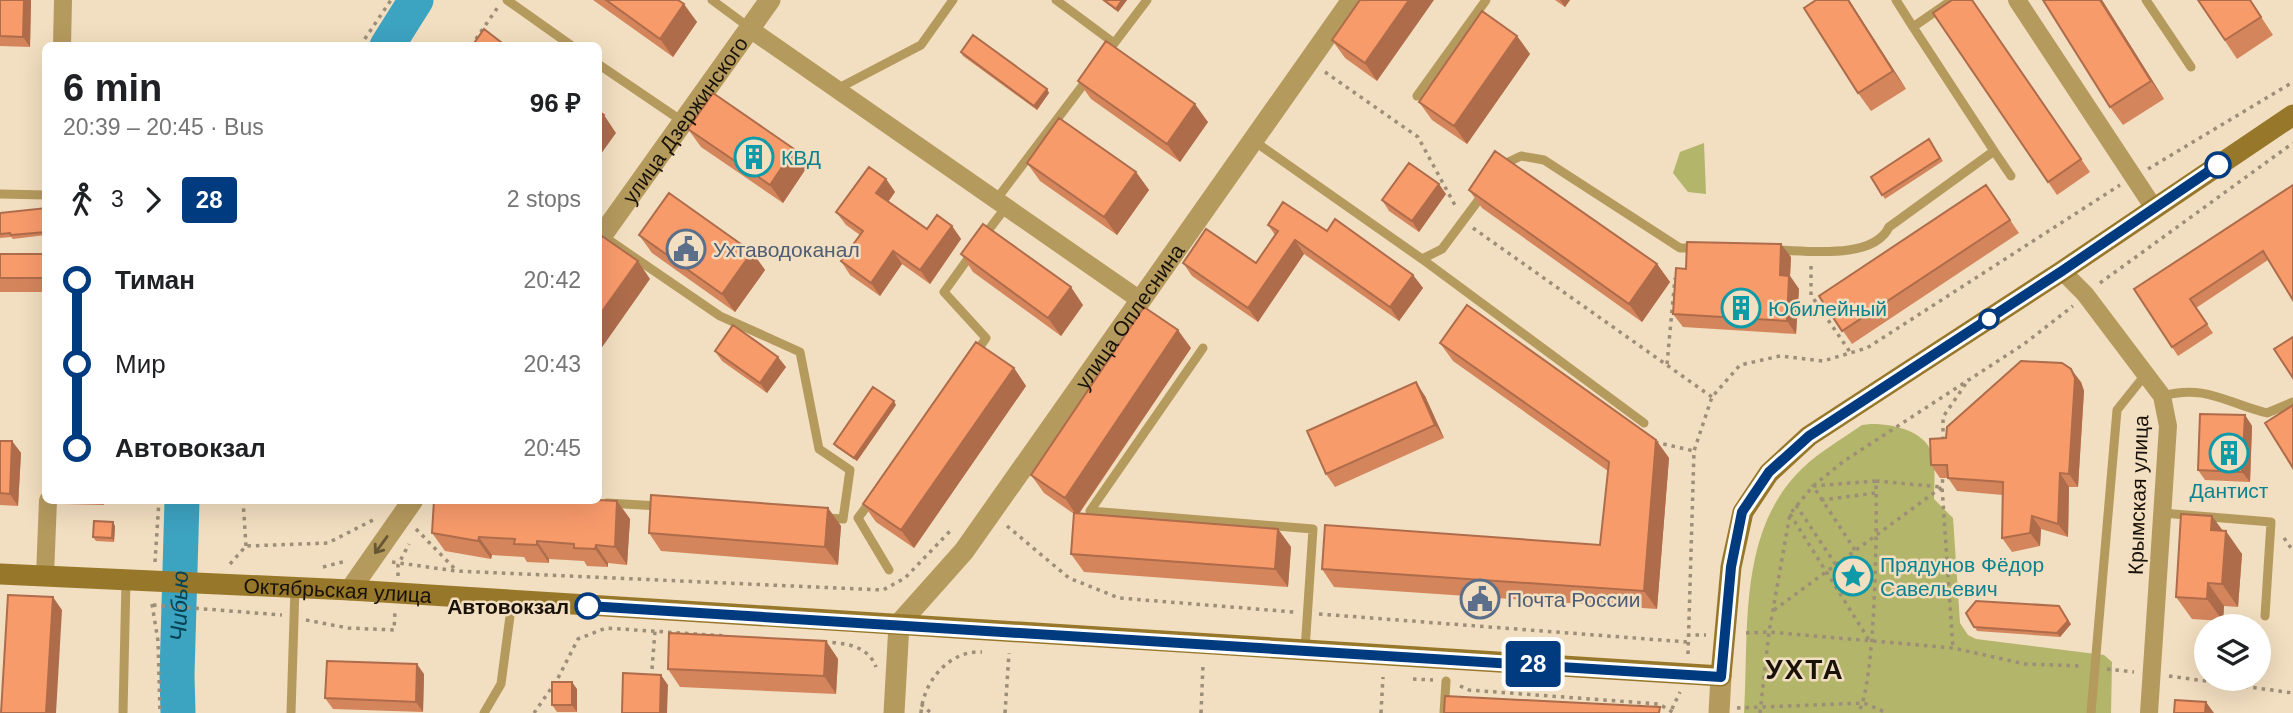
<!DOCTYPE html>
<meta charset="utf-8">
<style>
body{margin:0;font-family:Helvetica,sans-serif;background:#f6f6f6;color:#202124;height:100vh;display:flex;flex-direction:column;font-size:26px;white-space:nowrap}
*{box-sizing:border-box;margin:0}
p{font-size:23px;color:#757577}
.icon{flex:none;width:38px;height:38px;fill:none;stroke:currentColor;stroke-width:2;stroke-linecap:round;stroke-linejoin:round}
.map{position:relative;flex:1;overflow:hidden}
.sheet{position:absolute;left:42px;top:42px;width:560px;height:462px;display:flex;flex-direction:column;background:#fff;border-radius:10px;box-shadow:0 7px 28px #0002}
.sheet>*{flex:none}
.badge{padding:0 14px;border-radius:5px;font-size:24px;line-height:46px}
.buttons{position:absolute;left:2194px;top:614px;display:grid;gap:14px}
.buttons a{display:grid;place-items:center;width:77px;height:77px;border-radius:50%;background:#fff;box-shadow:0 7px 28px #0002;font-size:35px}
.map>.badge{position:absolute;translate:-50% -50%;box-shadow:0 0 0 4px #fff}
.legs{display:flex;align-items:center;gap:10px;height:77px;padding:0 21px;font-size:23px}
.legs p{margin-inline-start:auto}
.headline{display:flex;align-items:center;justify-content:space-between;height:119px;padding:0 21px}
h1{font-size:38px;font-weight:800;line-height:52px}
ul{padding:0 21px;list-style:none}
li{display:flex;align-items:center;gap:24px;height:84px;font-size:26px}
li i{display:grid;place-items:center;width:10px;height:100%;margin:0 9px;background:currentColor}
li i::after{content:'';width:18px;height:18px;margin:-9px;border:5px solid;border-radius:50%;background:#fff}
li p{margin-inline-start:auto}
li:first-child i{background:linear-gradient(#0000 50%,currentColor 0)}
li:last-child i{background:linear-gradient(currentColor 50%,#0000 0)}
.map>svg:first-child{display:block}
</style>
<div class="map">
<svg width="2293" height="713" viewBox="0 0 2293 713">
<rect width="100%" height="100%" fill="#f2dec0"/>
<path fill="#b2b56a" d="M1704,143l2,51 -18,-2 -15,-19 7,-21z
M1871,424c21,0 54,6 61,30 4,13 2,31 2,45l19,19 7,105 8,12 8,4 128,16 8,7 -1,51h-367c5,-78 -6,-173 50,-236 18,-21 45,-36 68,-52z"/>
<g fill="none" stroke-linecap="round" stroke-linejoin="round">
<g stroke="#3ca3c1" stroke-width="35">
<path d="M387,46l29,-46"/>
<path id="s1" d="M178,713l-1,-38 5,-175"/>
</g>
<path stroke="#9d8e78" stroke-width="3.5" stroke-dasharray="3.5 5" stroke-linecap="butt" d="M360,46l31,-46
M471,46l27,-39
M1325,72l93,65 39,72
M2148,169l145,-87
M1473,228l239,169
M1811,266v29l39,57
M2100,283l193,-140
M1667,364l8,-86
M1943,440v-23l26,-38
M1655,442l39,9
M1876,481l66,6 11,161
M243,500l3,46
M1821,500l55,-7
M1796,505l40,60
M1790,514l79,126
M1007,526l62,52 50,20 175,14
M416,529l39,40
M2284,538l9,13
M1855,550l-42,-64 63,-5c1,41 0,204 -18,232
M155,562l4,-62
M392,562l64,9 427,19 22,-12 48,-50
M230,564l16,-18 82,-3 45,-23
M323,567l23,-6
M398,576v-11l11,-21
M152,604l6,37 2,72
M153,605l129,10
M1774,610l168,-123 1,-11
M1319,614l368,28
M306,620l42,8 46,2 1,-19
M1746,633l23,-1 184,16 72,16 57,2
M1687,635h19
M824,642c20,1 44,3 52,25
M1688,654l6,-203 18,-54 28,-32 40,-9 43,5 44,-13 253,-163
M652,669l3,-38
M2107,669l27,3
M2169,676l124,17
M1413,679l20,1
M1460,686l9,4 190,14 15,9
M921,704l10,9
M1737,708l127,-5 23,10
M1672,709l8,-17
M534,713l23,-33 21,-41 28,-11 119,8
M921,713c2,-31 28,-63 61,-61
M1005,713l4,-60
M1201,713l2,-48
M1381,713l2,-36
M1760,713l9,-81 21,-118 23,-28 31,-25 180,-117 49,-38"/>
<path stroke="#b59a5e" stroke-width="9" d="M507,0l65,46
M712,0l38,28
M1056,0l58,43
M1896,0l17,27
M2146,0l45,67
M1106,54l41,-54
M598,64l84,57
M837,89l84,-44 32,-45
M1417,96l69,-96
M1254,141l168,118 20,-10 41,-55
M1994,151l17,25
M1502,165l19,-9 23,4 136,88h17
M0,194l46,1
M996,200l93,-123
M603,236l117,80 80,36 19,97 31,21 -7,49 -16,-1
M984,236l22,-29
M1774,250c30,0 99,11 115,-23l105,-76 -81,-124 39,-27
M972,253l-28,39 42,46 -11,16
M1422,259l222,164
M1203,348l-113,163 223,18 -8,121
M2162,396c44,-12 64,7 105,17l26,-11
M872,499l-14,19 31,52
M607,503l52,3
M2162,513l109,9 -6,94
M123,713l3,-132
M291,713l4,-125
M484,713l17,-29 11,-83
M1444,713l2,-32
M2091,713l26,-303 28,-35"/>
<path stroke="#b59a5e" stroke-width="18" d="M2017,0l137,208
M750,29l390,271
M62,46l1,-46
M2062,271l23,23 77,102 6,30 -19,287
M45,576l3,-76"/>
<g stroke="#b59a5e" stroke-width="21">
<path id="s2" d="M598,241l172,-241"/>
<path d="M350,590l63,-90"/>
<path id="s3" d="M894,713l5,-89 65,-73 388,-551"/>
<path d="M1719,713l2,-37"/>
</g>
<path stroke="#977729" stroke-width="21" id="s4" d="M0,574l350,16 1371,86 10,-109 12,-55 26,-39 40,-37 253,-165 231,-156"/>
</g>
<path fill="#d5855c" d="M0,0h31l-1,47 -30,-1z
M593,0h85l19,22 -24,35z
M1102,0h25l-9,12z
M1360,0l17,81 -32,-23 -13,-18z
M1555,0h15l-5,7z
M1816,0h33l57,89 -35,22 -13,-18z
M1972,0l118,172 -33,23 -124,-182z
M2043,0h59l62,99 -41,26 -13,-18z
M2198,0h52l23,35 -36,24z
M1517,36l13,18 -63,90 -35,-24 -13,-18z
M961,52l86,37 2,4 -12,17 -74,-54z
M1078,81l130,41 -28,40 -89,-63z
M688,129l106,20 13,18 -24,36 -82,-56z
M1929,139l14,22 -58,38 -14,-22z
M1027,163l109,9 13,18 -32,45 -77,-54z
M886,179l9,13 -7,10 39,27 25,-3 9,13 -31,45 -28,-20 -22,32 -30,-21 -9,-14 19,-26 -14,-10 -10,-13z
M1986,185l33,48 -167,111 -33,-48z
M2293,185l-25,75 -72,48 17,25 -35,23 -44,-67z
M1469,190l188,74 13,18 -28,40 -160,-114z
M1446,194l-27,38 -30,-21 -7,-11z
M46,208v27l-33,4 -2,-2 -11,1v-25z
M1268,225l59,6 86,44 10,13 -24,33 -95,-67 -46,68 -66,-46 -9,-13h73l19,-28z
M639,235l113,17 13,18 -30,42 -83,-59z
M0,254h46v38h-46z
M961,254l122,51 -22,31 -88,-64z
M1791,257l-1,19 9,13 -3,45 -113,-7 -10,-13 13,-45z
M1440,343l216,97 13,18 -12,151 -323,-22 -12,-18 278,-24 8,-74 -155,-110z
M1191,348l-112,166 199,15 13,18 -3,40 -204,-15 -13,-18 3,-40 -30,-21 -13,-18z
M715,351l71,16 -19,26 -45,-32z
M1014,368l12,18 -112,162 -38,-26 -13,-18z
M2081,382l3,9 -6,96h-9l-1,50 -27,-8 -1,17 -28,6 -10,-14 1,-43 -46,-4 -9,-13h-8l-9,-13 15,-27z
M1425,396l19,42 -109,49 -9,-13z
M896,405l-39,56 -21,-14 -2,-3z
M2245,415l7,11 -2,56 -45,-2 -7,-10z
M0,441h12l9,12 -3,53 -18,-1z
M62,500h43l-1,5 -40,-1z
M617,501l13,18 -3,46 -19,-2v4l-21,-1 -3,-5 -35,-2v4l-22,-1 -3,-5 -32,-2 -1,4 -46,-8 -13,-18z
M828,508l13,18 -3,39 -177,-14 -12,-18z
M115,526l-1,16 -18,-1 -3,-4z
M2222,531l20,23 -4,53 -14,-1 -1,15 -31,-2 -16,-22z
M1966,613l105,11 -11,13 -83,-6z
M826,641l12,18 -2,35 -156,-7 -12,-18z
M424,674l-1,38 -90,-3 -8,-11z
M577,689v23h-20l-5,-7z"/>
<path fill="#ae6c4b" d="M24,0h7l-1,47 -7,-10z
M1122,0h5l-9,12 -2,-3z
M1409,0h25l-57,81 -12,-18z
M1560,0h10l-5,7z
M1848,0h1l57,89 -13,-18z
M2100,0h2l62,99 -13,-18z
M684,4l13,18 -24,35 -13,-18z
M1517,36l13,18 -63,90 -13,-18z
M1047,89l2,4 -12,17 -3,-4z
M1195,104l13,18 -28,40 -13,-18z
M604,115l12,18 -18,25v-36z
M794,149l13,18 -24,36 -13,-18z
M1136,172l13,18 -32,45 -13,-18z
M886,179l9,13 -10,14 -9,-13z
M1439,184l7,10 -27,38 -7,-11z
M952,226l9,13 -31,45 -10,-14z
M1295,240l9,14 -46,68 -10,-14z
M1781,244l10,13 -1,19 9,13 -3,45 -9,-13 -7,-46z
M893,251l9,13 -22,32 -9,-13z
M752,252l13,18 -30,42 -13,-18z
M638,261l12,18 -52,74v-36z
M1657,264l13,18 -28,40 -13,-18z
M1413,275l10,13 -24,33 -9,-14z
M1071,287l12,18 -22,31 -13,-18z
M1178,330l13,18 -114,168 -12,-18z
M778,357l8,10 -19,26 -7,-10z
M1014,368l12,18 -112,162 -13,-18z
M2071,369l10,13 3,9 -6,96 -9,-13z
M1416,382l9,14 19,42 -9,-13z
M894,401l2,4 -39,56 -3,-3z
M2245,415l7,11 -2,56 -8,-10z
M1656,440l13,18 -12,151 -13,-18z
M12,441l9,12 -3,53 -8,-12z
M2060,473l9,14 -1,50 -10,-13z
M617,501l13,18 -3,46 -12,-18z
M828,508l13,18 -3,39 -13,-18z
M2032,516l9,13 -1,17 -10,-13z
M2212,516l14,19v-4l16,23 -4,53 -16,-23 -11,-54z
M113,522l2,4 -1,16 -2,-4z
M1278,529l13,18 -3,40 -13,-18z
M479,537l13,18 -1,4 -13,-18z
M537,541l12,18v4l-12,-18z
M596,545l12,18v4l-13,-18z
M2208,583l16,23 -1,15 -16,-22z
M53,597l9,13 -6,103h-10z
M2062,610l9,14 -11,13 -3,-4z
M826,641l12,18 -2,35 -12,-18z
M417,664l7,10 -1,38 -7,-10z
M661,675l7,10 -1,28h-7z
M572,682l5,7v23l-5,-7z
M2206,702l8,11h-9z"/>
<path fill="#f89b6b" stroke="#ae6c4b" stroke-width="2" d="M0,0h24l-1,37 -23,-1z
M606,0h72l6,4 -24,35z
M1104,0h18l-6,9z
M1360,0h49l-44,63 -33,-23z
M1816,0h32l45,71 -35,22 -54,-85z
M1952,0h20l109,159 -33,23 -115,-169z
M2043,0h57l51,81 -41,26z
M2198,0h52l11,17 -36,23z
M1482,11l35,25 -63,90 -35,-24z
M484,29l22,17h-34z
M973,35l74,54 -13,17 -73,-54z
M1106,41l89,63 -28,40 -89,-63z
M713,93l81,56 -24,36 -82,-56z
M598,111l6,4 -6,7z
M1059,118l77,54 -32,45 -77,-54z
M1929,139l11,19 -58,37 -11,-18z
M1495,151l162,113 -28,40 -160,-114z
M1409,163l30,21 -27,37 -30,-21z
M869,167l17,12 -10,14 51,36 10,-14 15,11 -32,44 -27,-19 -22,32 -30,-22 22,-30 -27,-19z
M1986,185l24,35 -168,111 -23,-35z
M2293,185v115l-30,-49 -73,48 17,25 -35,23 -38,-58z
M669,193l83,59 -30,42 -83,-59z
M1283,202l44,29 8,-12 78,56 -23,32 -95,-67 -47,68 -65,-45 23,-34 50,34 22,-32 -10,-6z
M46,208v24l-35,3 -1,-2 -10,1v-21z
M983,224l88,63 -23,31 -87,-64z
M602,236l36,25 -40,56v-76z
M1687,242l94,2 -1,31 9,1 -2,45 -114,-7 3,-46 10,1z
M0,254h46v24h-46z
M1467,305l189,135 -12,151 -322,-22 3,-44 275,20 9,-83 -169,-119z
M1144,307l34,23 -113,168 -34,-23z
M733,325l45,32 -18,26 -45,-32z
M2293,337v41l-19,-29z
M976,342l38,26 -113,162 -38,-26z
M2021,361l41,2 9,6 4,9 -6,96 -9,-1 -2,51 -26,-8 -2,17 -28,5 1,-56 -55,-4 -1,-13h-16l-1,-26 16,-1 1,-11z
M1416,382l19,43 -109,49 -19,-43z
M873,387l21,14 -40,57 -20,-14z
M2293,405v63l-28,-45z
M2200,414l45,1 -3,57 -44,-2z
M0,441h12l-2,53 -10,-1z
M651,495l177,13 -3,39 -176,-14z
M434,500h164l19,1 -2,46 -19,-2 -1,4 -21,-1v-4l-37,-3v4l-23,-1 1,-5 -36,-2 -1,4 -46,-8z
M1074,513l204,16 -3,40 -204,-15z
M2181,514l31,2 -1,14 15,1 -4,53 -14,-1 -1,16 -31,-2z
M94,521l19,1 -1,16 -19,-1z
M8,595l45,2 -7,116h-45z
M1976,601l83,5 9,15 -11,12 -83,-6 -8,-14z
M669,633l157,8 -2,35 -156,-7z
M327,661l90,3 -1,38 -91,-4z
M623,673l38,2 -1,38h-38z
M552,682h20v23h-20z
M1445,696l215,11 -1,6h-215z
M2175,700l31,2 -1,11h-31z"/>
<defs><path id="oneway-shaft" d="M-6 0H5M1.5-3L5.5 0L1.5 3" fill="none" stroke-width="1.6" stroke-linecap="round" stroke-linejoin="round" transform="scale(1.75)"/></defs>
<use stroke="#675633" href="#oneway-shaft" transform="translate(381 545) rotate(126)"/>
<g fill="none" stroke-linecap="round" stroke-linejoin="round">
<defs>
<path id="line-1" d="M588,606l1133,71 10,-110 11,-55 27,-40 40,-36 253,-165 156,-106"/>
</defs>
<use href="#line-1" stroke="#fff" stroke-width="16"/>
<use href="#line-1" stroke="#003b80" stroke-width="10"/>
</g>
<defs>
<symbol id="building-ring" viewBox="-11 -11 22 22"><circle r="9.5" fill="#f2dec0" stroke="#0f9aa8" stroke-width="1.5"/><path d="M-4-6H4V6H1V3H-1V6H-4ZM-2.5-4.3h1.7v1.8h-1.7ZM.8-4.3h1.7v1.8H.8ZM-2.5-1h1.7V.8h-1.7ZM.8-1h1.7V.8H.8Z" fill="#0f9aa8"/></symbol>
<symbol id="civic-ring" viewBox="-11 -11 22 22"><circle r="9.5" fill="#f2dec0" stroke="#5c6f8a" stroke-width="1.5"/><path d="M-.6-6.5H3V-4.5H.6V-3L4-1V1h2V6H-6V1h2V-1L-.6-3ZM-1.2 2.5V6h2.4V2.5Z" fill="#5c6f8a"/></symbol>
<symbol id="sight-ring" viewBox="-11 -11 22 22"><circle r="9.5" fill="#f2dec0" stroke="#0f9aa8" stroke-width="1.5"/><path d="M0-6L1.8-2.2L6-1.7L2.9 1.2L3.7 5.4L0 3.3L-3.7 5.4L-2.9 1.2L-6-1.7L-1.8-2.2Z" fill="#0f9aa8"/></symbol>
</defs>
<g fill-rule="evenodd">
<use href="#building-ring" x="732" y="135" width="44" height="44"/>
<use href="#civic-ring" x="664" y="227" width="44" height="44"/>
<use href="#building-ring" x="1719" y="286" width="44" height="44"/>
<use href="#building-ring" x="2207" y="431" width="44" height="44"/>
<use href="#sight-ring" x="1831" y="554" width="44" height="44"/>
<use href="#civic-ring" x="1458" y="577" width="44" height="44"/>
</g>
<g fill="#fff" stroke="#003b80" stroke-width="3.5">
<circle cx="2218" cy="165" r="12"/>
<circle cx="1989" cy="319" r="9"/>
<circle cx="588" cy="606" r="12"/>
</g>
<g text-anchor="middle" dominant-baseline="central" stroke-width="5" stroke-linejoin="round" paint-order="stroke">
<g font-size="21" fill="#191208" stroke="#f2dec0">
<text stroke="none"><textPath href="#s2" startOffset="149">улица Дзержинского</textPath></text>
<text stroke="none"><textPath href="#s3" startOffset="474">улица Оплеснина</textPath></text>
<text transform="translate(2138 495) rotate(-88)">Крымская улица</text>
<text stroke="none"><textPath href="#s4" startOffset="338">Октябрьская улица</textPath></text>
</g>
<g font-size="21" fill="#0d838f" stroke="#f2dec0" text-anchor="start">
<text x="781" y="157">КВД</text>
<text x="1768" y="308">Юбилейный</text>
<text x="2229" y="490" text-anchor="middle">Дантист</text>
<text x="1880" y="564">Прядунов Фёдор<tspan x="1880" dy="24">Савельевич</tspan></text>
</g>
<g font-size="21" fill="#4e5e75" stroke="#f2dec0" text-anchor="start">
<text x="713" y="249">Ухтаводоканал</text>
<text x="1507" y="599">Почта России</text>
</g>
<g font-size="21" font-weight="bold" fill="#191208" stroke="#f2dec0" text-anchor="end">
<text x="569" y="606">Автовокзал</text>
</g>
<g font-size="23" font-style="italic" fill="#044353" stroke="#f2dec0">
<text stroke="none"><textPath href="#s1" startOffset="107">Чибью</textPath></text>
</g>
<g font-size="28" font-weight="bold" letter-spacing="2" fill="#191208" stroke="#f2dec0">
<text x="1805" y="669">УХТА</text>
</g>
</g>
</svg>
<div class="buttons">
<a><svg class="icon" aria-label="layers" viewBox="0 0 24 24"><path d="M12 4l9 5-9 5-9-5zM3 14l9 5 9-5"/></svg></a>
</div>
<b class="badge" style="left:1533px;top:664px;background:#003b80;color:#fff">28</b>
<section class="sheet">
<div class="headline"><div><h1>6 min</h1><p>20:39 – 20:45 · Bus</p></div><b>96 ₽</b></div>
<div class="legs"><svg class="icon" aria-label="walk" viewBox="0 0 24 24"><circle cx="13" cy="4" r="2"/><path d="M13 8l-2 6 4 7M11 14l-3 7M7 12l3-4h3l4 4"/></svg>3<svg class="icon" aria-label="forward" viewBox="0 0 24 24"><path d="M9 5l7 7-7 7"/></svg><b class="badge" style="background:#003b80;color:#fff">28</b><p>2 stops</p></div>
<ul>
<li><i style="color:#003b80"></i><b>Тиман</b><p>20:42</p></li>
<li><i style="color:#003b80"></i><span>Мир</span><p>20:43</p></li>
<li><i style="color:#003b80"></i><b>Автовокзал</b><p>20:45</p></li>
</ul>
</section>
</div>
